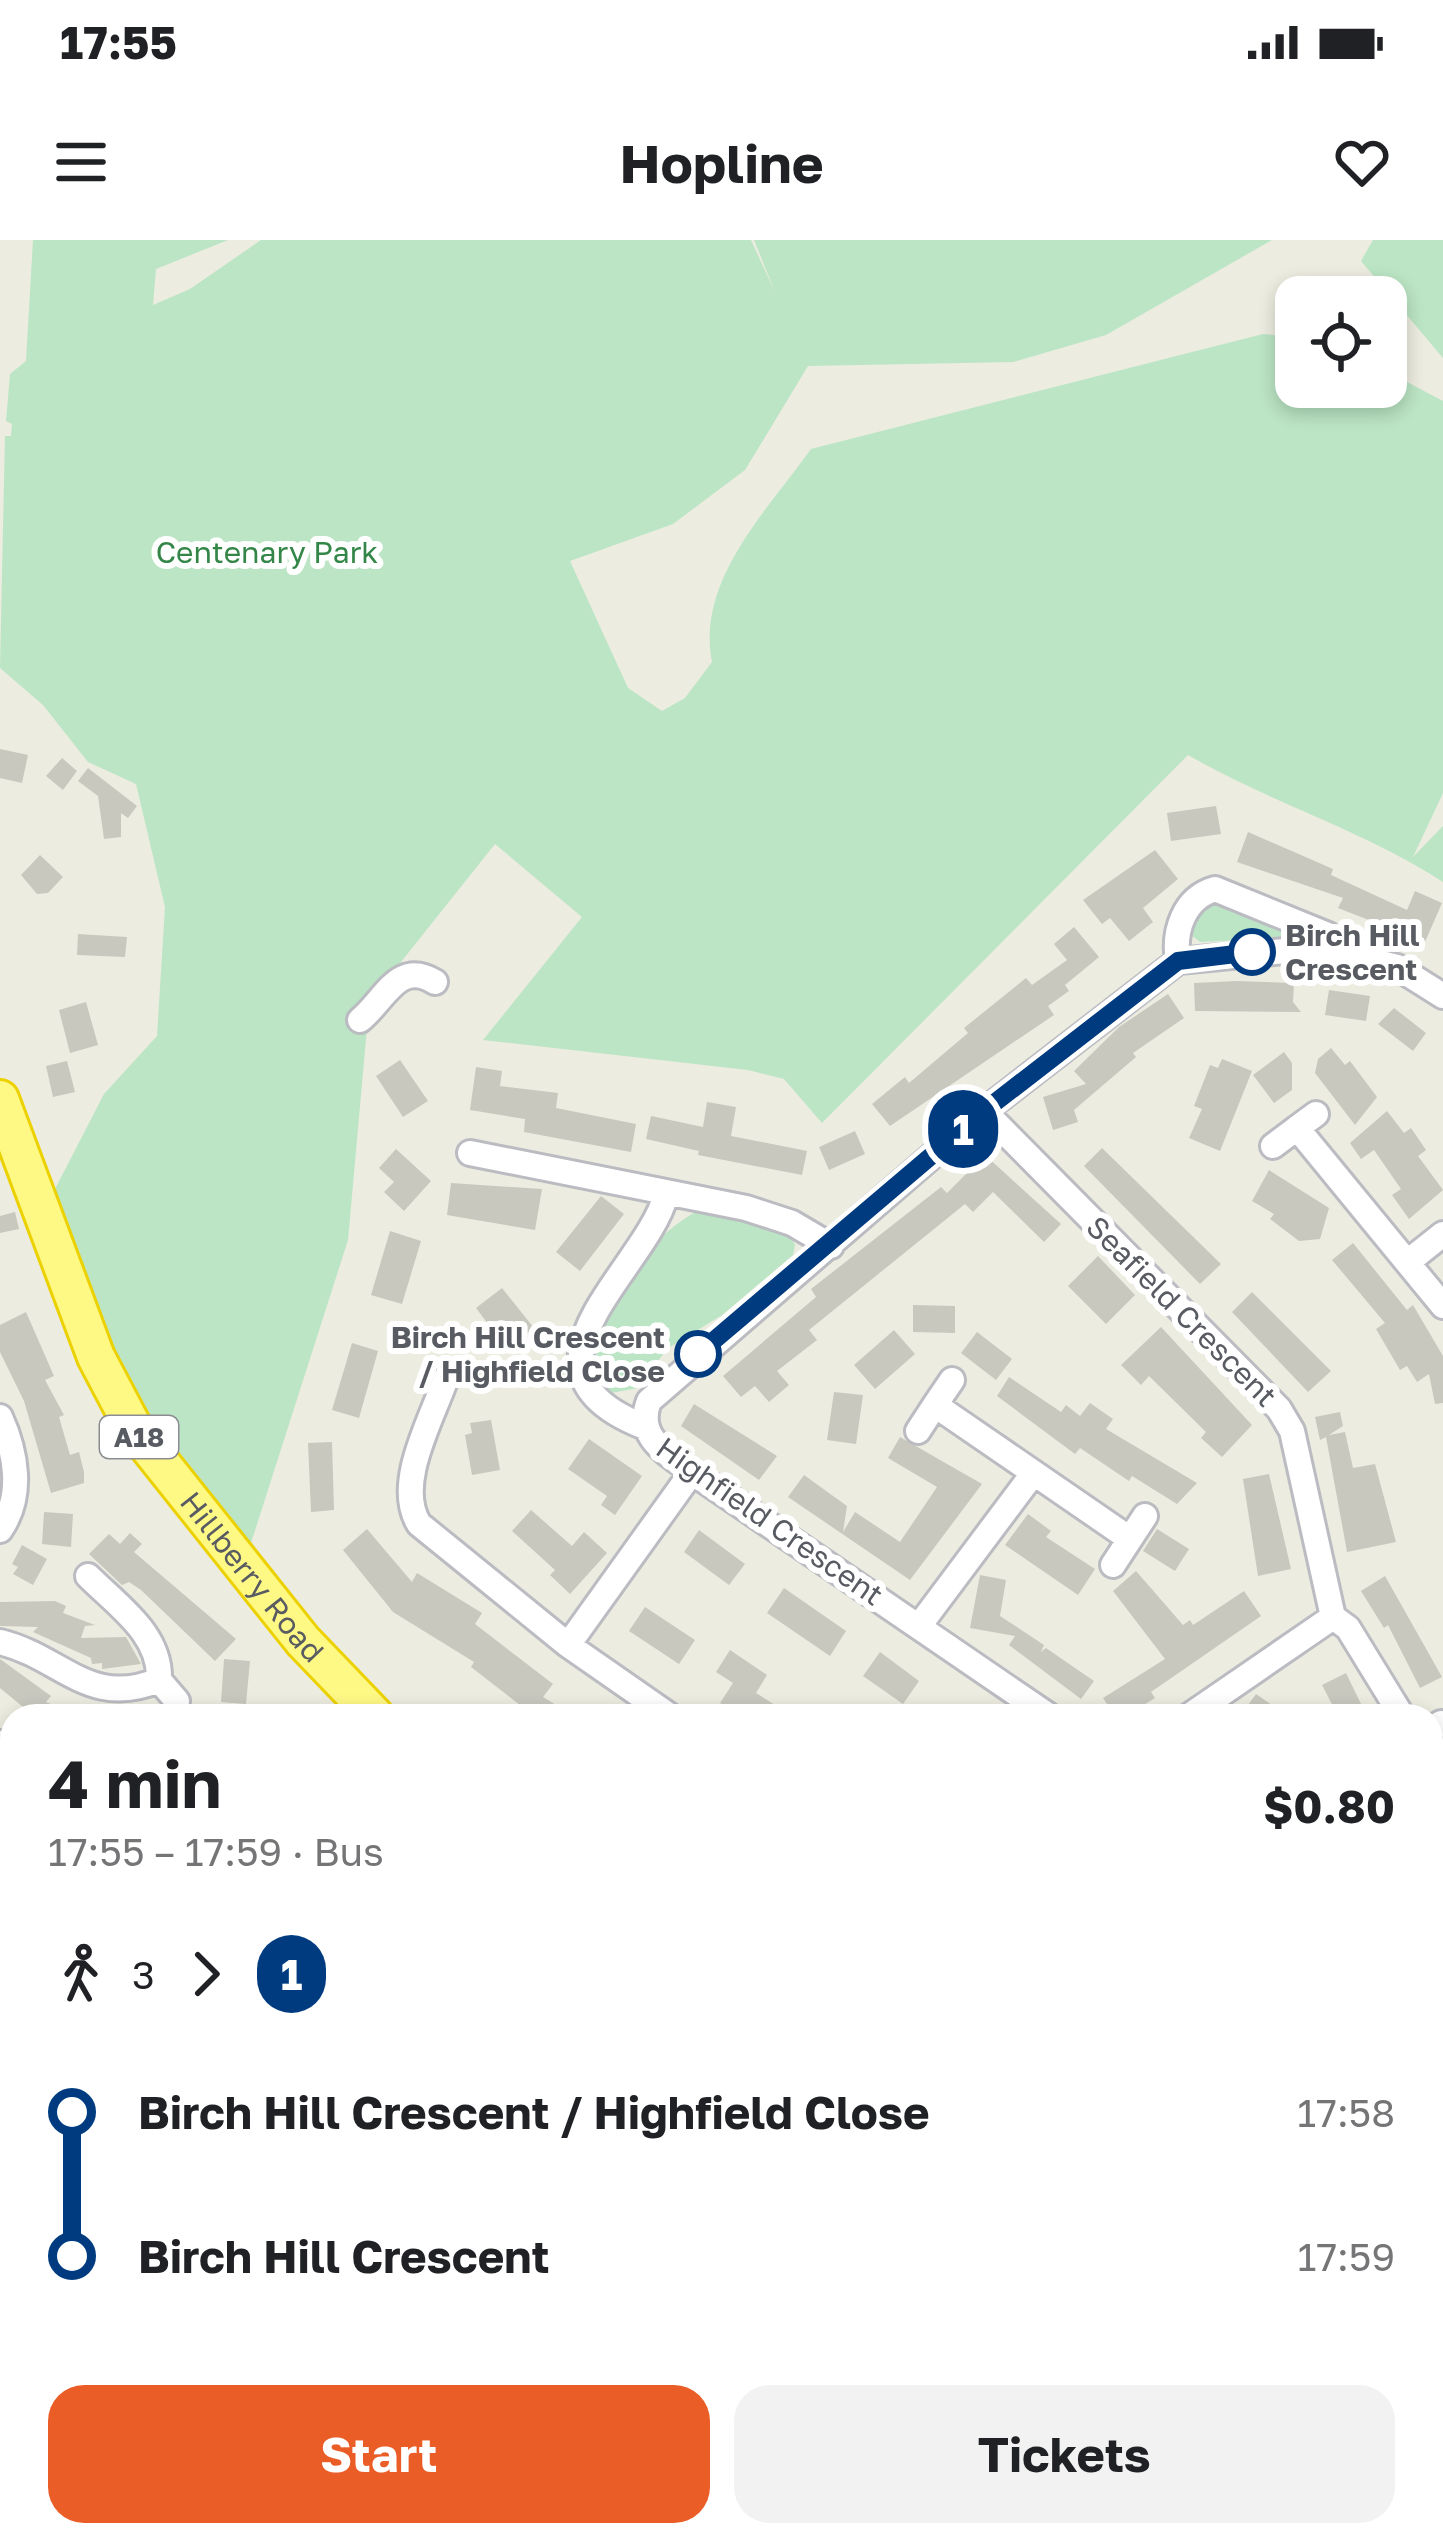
<!DOCTYPE html>
<meta charset="utf-8">
<style>
body{margin:0;font-family:"Golos Text",sans-serif;background:#f2f2f2;color:#202124;height:100vh;display:flex;flex-direction:column;font-size:45px;white-space:nowrap}
*{box-sizing:border-box;margin:0}
p{font-size:39px;color:#757577}
.icon{flex:none;width:66px;height:66px;fill:none;stroke:currentColor;stroke-width:2;stroke-linecap:round;stroke-linejoin:round}
.map{position:relative;flex:1;overflow:hidden}
.sheet{position:absolute;left:0px;top:1464px;width:1443px;height:843px;display:flex;flex-direction:column;background:#fff;border-radius:36px 36px 0 0;box-shadow:0 6px 18px #0003}
.sheet>*{flex:none}
.badge{padding:0 24px;border-radius:39px;font-size:42px;line-height:78px}
.fabs{position:absolute;left:1275px;top:36px;display:grid;gap:24px}
.fabs a{display:grid;place-items:center;width:132px;height:132px;border-radius:24px;background:#fff;box-shadow:0 6px 18px #0003;font-size:60px}
.map>.badge{position:absolute;translate:-50% -50%;box-shadow:0 0 0 6px #fff}
.legs{display:flex;align-items:center;gap:18px;height:132px;padding:0 48px;font-size:39px}
.legs p{margin-inline-start:auto}
.overview{display:flex;align-items:center;justify-content:space-between;height:204px;padding:0 48px}
h1{font-size:66px;font-weight:700;line-height:90px}
.primary-button{display:flex;gap:24px;margin-top:auto;padding:24px 48px}
.primary-button a{flex:1;height:138px;border-radius:36px;background:#eb5d27;color:#fff;font-size:48px;font-weight:700;line-height:138px;text-align:center}
.primary-button a+a{background:#f2f2f2;color:#202124}
ul{padding:0 48px;list-style:none}
li{display:flex;align-items:center;gap:42px;height:144px;font-size:45px}
li i{display:grid;place-items:center;width:18px;height:100%;margin:0 15px;background:currentColor}
li i::after{content:'';width:30px;height:30px;margin:-15px;border:9px solid;border-radius:50%;background:#fff}
li p{margin-inline-start:auto}
li:first-child i{background:linear-gradient(#0000 50%,currentColor 0)}
li:last-child i{background:linear-gradient(currentColor 50%,#0000 0)}
.status{display:flex;justify-content:space-between;align-items:center;height:84px;padding:0 60px;background:#fff;direction:ltr}
.status svg{height:33px;fill:currentColor}
header{display:flex;justify-content:space-between;align-items:center;height:156px;padding:0 48px;background:#fff;font-size:54px;font-weight:700}
.map>svg:first-child{display:block}
</style>
<div class="status"><b>17:55</b><svg viewBox="0 0 49 12"><path d="M0 12V9h3v3zM5 12V6h3v6zM10 12V3h3v9zM15 12V0h3v12zM26 1h20v11H26zM47 4h2v5h-2z"/></svg></div>
<header><svg class="icon" aria-label="menu" viewBox="0 0 24 24"><path d="M4 6h16M4 12h16M4 18h16"/></svg>Hopline<svg class="icon" aria-label="heart" viewBox="0 0 24 24"><path d="M12 20l-8-8c-3-5 5-10 8-4 3-6 11-1 8 4z"/></svg></header>
<div class="map">
<svg width="1443" height="2306" viewBox="0 0 1443 2306">
<rect width="100%" height="100%" fill="#ecece0"/>
<path fill="#bbe5c4" d="M33,0h195l-72,29 -3,36 37,-16 71,-49h490l24,52 -21,-52h518l-166,95 -93,27 -205,4 -63,104 -72,54 -103,37 58,127 34,23 23,-13 27,-36c-16,-82 55,-151 99,-213l452,-115 33,3v50h90v-16l57,30v392l-30,64 30,-31v56c-80,-52 -172,-79 -255,-127l-366,368 -38,-44 -36,-9 -265,-30 99,-123 -87,-73 -118,148 -9,25 -20,223 -98,306 -90,-106 -40,-74 -65,-177 49,-95 53,-58 8,-129 -29,-123 -48,-22 -45,-57 -43,-37 5,-232h6l1,-12 -6,-3 4,-47 16,-13z
M1373,0h70v118l-82,-97z
M1209,660l89,34 -7,6 -35,-1v-9l-12,-1 -1,11 -43,2 -10,-8 1,-18z
M703,968l83,22 9,15 -2,10 -71,60 -55,34 -29,39 -27,5c-53,-56 40,-161 92,-185z
M12,1904v84l-3,3 -9,-11v-67z"/>
<path fill="#c9c8bf" d="M0,509l28,6 -6,28 -22,-5z
M62,518l15,13 -14,19 -17,-14z
M88,528l49,38 -9,12 -7,-5v24l-17,2 -6,-43 -20,-15z
M1216,566l5,28 -50,7 -4,-28z
M1248,592l85,37 -2,6 76,35 8,-19 27,12 -17,39 -87,-34 5,-10 -106,-36z
M1155,610l23,29 -35,29 10,14 -24,19 -19,-23 -8,6 -19,-24z
M40,615l23,22 -15,16 -11,1 -16,-19z
M1074,687l25,30 -34,28 4,6 -21,15 6,9 -164,111 -18,-22 33,-27 4,6 59,-50 -4,-5 62,-50 6,7 35,-25 -13,-16z
M78,694l49,3 -2,20 -48,-2z
M1237,741l57,2 -1,19 8,10 -106,-1 -1,-28z
M1329,750l41,6 -4,25 -41,-6z
M1168,754l16,24 -51,35 3,4 -62,53 4,12 -25,8 -10,-33 43,-13 -12,-13 45,-44z
M86,762l12,43 -28,8 -11,-43z
M1394,768l32,25 -13,18 -35,-27z
M1331,808l14,17 5,-4 27,36 -22,28 -40,-52 3,-14z
M1284,812l8,11v27l-18,13 -21,-28z
M1222,819l30,12 -32,80 -31,-13 13,-29 -8,-3 16,-41 8,3z
M400,820l28,41 -25,16 -27,-41z
M67,821l8,31 -22,5 -7,-31z
M476,827l26,4 -2,15 58,7 -2,15 80,16 -5,28 -107,-20 1,-13 -55,-9z
M707,862l29,5 -5,29 76,15 -5,24 -104,-20 1,-4 -53,-12 5,-23 52,11z
M1387,871l17,22 7,-5 15,22 -8,6 25,34 -34,29 -17,-24 9,-6 -27,-39 -13,9 -11,-16z
M855,891l10,23 -36,16 -10,-23z
M1102,908l119,116 -21,20 -116,-118z
M396,909l35,32 -27,30 -20,-19 10,-10 -15,-14z
M985,915l76,69 -17,18 -51,-50 -20,20 -8,-8 -156,126 8,10 -40,31 12,14 -20,17 -14,-16 -14,11 -18,-21 93,-79 -5,-8 130,-102 6,6z
M1269,930l60,38 -9,31 -21,2 -29,-22 4,-5 -22,-13z
M451,943l91,6 -7,41 -88,-15z
M601,956l23,18 -44,57 -24,-19z
M15,972l4,17 -19,4v-17z
M390,991l31,10 -19,63 -31,-9z
M1353,1003l54,67 6,-5 30,51v47l-8,1 -6,-30 -12,8 -10,-16 -7,4 -24,-41 9,-6 -53,-63z
M1098,1016l37,39 -29,29 -38,-38z
M502,1048l32,40 -27,21 -31,-41z
M1252,1052l79,79 -23,21 -76,-80z
M913,1065l42,1v27l-42,-1z
M26,1072l28,64 -9,4 19,35 -5,2 11,38 9,-3 5,20v11l-33,10 -27,-92 -24,-49v-27z
M1161,1087l91,98 -30,32 -21,-19 5,-6 -57,-56 -8,9 -20,-20z
M894,1090l21,24 -40,35 -21,-24z
M977,1092l35,27 -16,21 -35,-27z
M352,1103l26,8 -19,67 -27,-8z
M1009,1137l52,35 5,-7 14,11 10,-13 23,16 -7,10 91,54 -20,21 -45,-28 -3,5 -49,-33 -5,6 -78,-58z
M834,1152l29,3 -7,49 -29,-4z
M694,1164l83,52 -18,24 -78,-54z
M1340,1172l3,14 -14,9 16,-3 8,36 22,-4 21,78 -49,10 -21,-115 -6,3 -5,-23z
M491,1180l9,50 -28,5 -7,-40 7,-2 -2,-10z
M900,1197l82,47 -72,96 -122,-83 16,-22 43,31 -4,26 12,-20 45,30 37,-55 -49,-29z
M589,1199l53,37 -27,39 -14,-10 6,-9 -39,-27z
M332,1202l2,68 -23,2 -3,-69z
M1269,1234l22,95 -33,7 -15,-97z
M531,1270l41,36 12,-14 23,21 -37,41 -20,-19 5,-5 -43,-39z
M44,1272l29,2 -2,33 -29,-3z
M1028,1274l23,17 -5,6 49,32 -17,26 -73,-50z
M367,1289l45,53 5,-9 65,40 -7,11 78,60 -10,13 31,19h-40l-63,-49 3,-5 -81,-50 -50,-62z
M1157,1289l32,20 -14,22 -32,-20z
M699,1290l46,34 -16,21 -45,-33z
M130,1293l12,11 -8,8 102,87 -21,22 -74,-71 -12,-8 -7,3 -33,-31 20,-20 11,10z
M22,1305l25,14 -14,26 -20,-11 5,-7 -6,-3z
M1136,1331l47,54 7,-5 3,5 51,-34 17,25 -110,76 4,6 -29,18h-11l-12,-18 62,-39 -52,-68z
M980,1335l26,5 -6,36 44,29 -3,7 5,-4 48,33 -13,18 -72,-54 6,-9 -45,-8z
M1385,1336l57,101 -22,11 -32,-63 -4,3 -23,-37z
M784,1348l62,43 -16,25 -63,-43z
M55,1361l11,5 -3,7 32,12 -10,1 -4,12 45,-1 15,27 -39,5v-6l-10,1 -1,-6 -58,-26 5,-5 -38,-1v-24z
M645,1367l50,33 -16,24 -50,-33z
M730,1410l37,25 -11,18 36,23h-51l-21,-13 13,-20 -17,-11z
M880,1412l39,29 -16,23 -40,-28z
M0,1419l51,37 -5,6 32,14h-44l-34,-28z
M224,1419l26,2 -4,43 -25,-2z
M1346,1433l16,33 -24,10 -16,-31z
M1256,1454l32,22h-48z"/>
<g fill="none" stroke-linecap="round" stroke-linejoin="round">
<defs>
<path id="minor" d="M1178,721c-5,-30 6,-63 37,-72l113,46 8,17
M360,780c25,-20 38,-61 75,-38
M984,871l295,298 13,22 41,186 15,11 54,88
M1316,874l-19,14 146,178
M1273,906l24,-18
M470,913l276,55 46,15 39,23
M1409,1021l34,-27
M446,1138c-14,41 -52,106 -27,146l149,121 102,71
M952,1140l-17,25 195,134 15,-23
M0,1177c16,35 24,79 0,113
M645,1187c-148,-57 3,-158 21,-233
M918,1191l17,-26
M1113,1325l17,-26
M919,1386l113,-151
M0,1402c62,15 89,67 159,38 2,-46 -41,-74 -71,-104
M568,1405l124,-173
M159,1440l18,21
M1049,1476l-357,-244c-26,-20 -57,-35 -43,-71l335,-290 194,-150 107,-10 51,1 61,15 46,29
M1189,1476l144,-99
M1431,1489l10,-6
M0,1503l12,16
M0,1708l12,-43
M1431,1710l12,-12
M1431,1743l12,9
M0,1787l12,14
M0,1882l12,-6
M0,2016l12,14
M11,2263l1,3
M24,2295l5,11
M145,2295l6,11
M200,2295l6,11
M304,2295l15,11
M1096,2296l17,10
M697,2298l6,8
M246,2306l17,-11
M507,2306l2,-11
M1413,2306l2,-11"/>
<g id="highway">
<path id="s1" d="M0,859l96,258 38,72 169,212 72,75"/>
<path d="M1431,2200l12,6"/>
<path d="M921,2306l6,-11"/>
</g>
</defs>
<use href="#minor" stroke="#bbbcc2" stroke-width="30"/>
<use href="#highway" stroke="#ecd100" stroke-width="42"/>
<use href="#minor" stroke="#fff" stroke-width="24"/>
<use href="#highway" stroke="#fef885" stroke-width="36"/>
</g>
<g fill="none" stroke-linecap="round" stroke-linejoin="round">
<defs>
<path id="line-1" d="M698,1114l286,-243 194,-150 74,-9"/>
</defs>
<use href="#line-1" stroke="#fff" stroke-width="27"/>
<use href="#line-1" stroke="#003b80" stroke-width="18"/>
</g>
<g fill="#fff" stroke="#003b80" stroke-width="6">
<circle cx="1252" cy="712" r="21"/>
<circle cx="698" cy="1114" r="21"/>
</g>
<g text-anchor="middle" dominant-baseline="central" stroke-width="12" stroke-linejoin="round" paint-order="stroke">
<rect fill="#fff" stroke="#8b8c91" stroke-width="3" x="100" y="1176" width="78" height="42" rx="9"/>
<g font-size="27" font-weight="bold" fill="#595b62">
<text x="139" y="1197">A18</text>
</g>
<g font-size="30" fill="#338648" stroke="#fff">
<text x="267" y="312">Centenary Park</text>
</g>
<g font-size="30" font-weight="bold" fill="#595b62" stroke="#fff" text-anchor="start">
<text x="1285" y="695">Birch Hill<tspan x="1285" dy="34">Crescent</tspan></text>
<text x="665" y="1097" text-anchor="end">Birch Hill Crescent<tspan x="665" dy="34">/ Highfield Close</tspan></text>
</g>
<g font-size="30" fill="#595b62" stroke="#fff">
<text transform="translate(1182 1071) rotate(45)">Seafield Crescent</text>
<text transform="translate(770 1281) rotate(35)">Highfield Crescent</text>
<text stroke="none"><textPath href="#s1" startOffset="546">Hillberry Road</textPath></text>
</g>
</g>
</svg>
<div class="fabs">
<a><svg class="icon" aria-label="locate" viewBox="0 0 24 24"><circle cx="12" cy="12" r="6"/><path d="M12 2v4M12 18v4M2 12h4M18 12h4"/></svg></a>
</div>
<b class="badge" style="left:963px;top:889px;background:#003b80;color:#fff">1</b>
<section class="sheet">
<div class="overview"><div><h1>4 min</h1><p>17:55 – 17:59 · Bus</p></div><b>$0.80</b></div>
<div class="legs"><svg class="icon" aria-label="walk" viewBox="0 0 24 24"><circle cx="13" cy="4" r="2"/><path d="M13 8l-2 6 4 7M11 14l-3 7M7 12l3-4h3l4 4"/></svg>3<svg class="icon" aria-label="forward" viewBox="0 0 24 24"><path d="M9 5l7 7-7 7"/></svg><b class="badge" style="background:#003b80;color:#fff">1</b></div>
<ul>
<li><i style="color:#003b80"></i><b>Birch Hill Crescent / Highfield Close</b><p>17:58</p></li>
<li><i style="color:#003b80"></i><b>Birch Hill Crescent</b><p>17:59</p></li>
</ul>
<div class="primary-button"><a>Start</a><a>Tickets</a></div>
</section>
</div>
